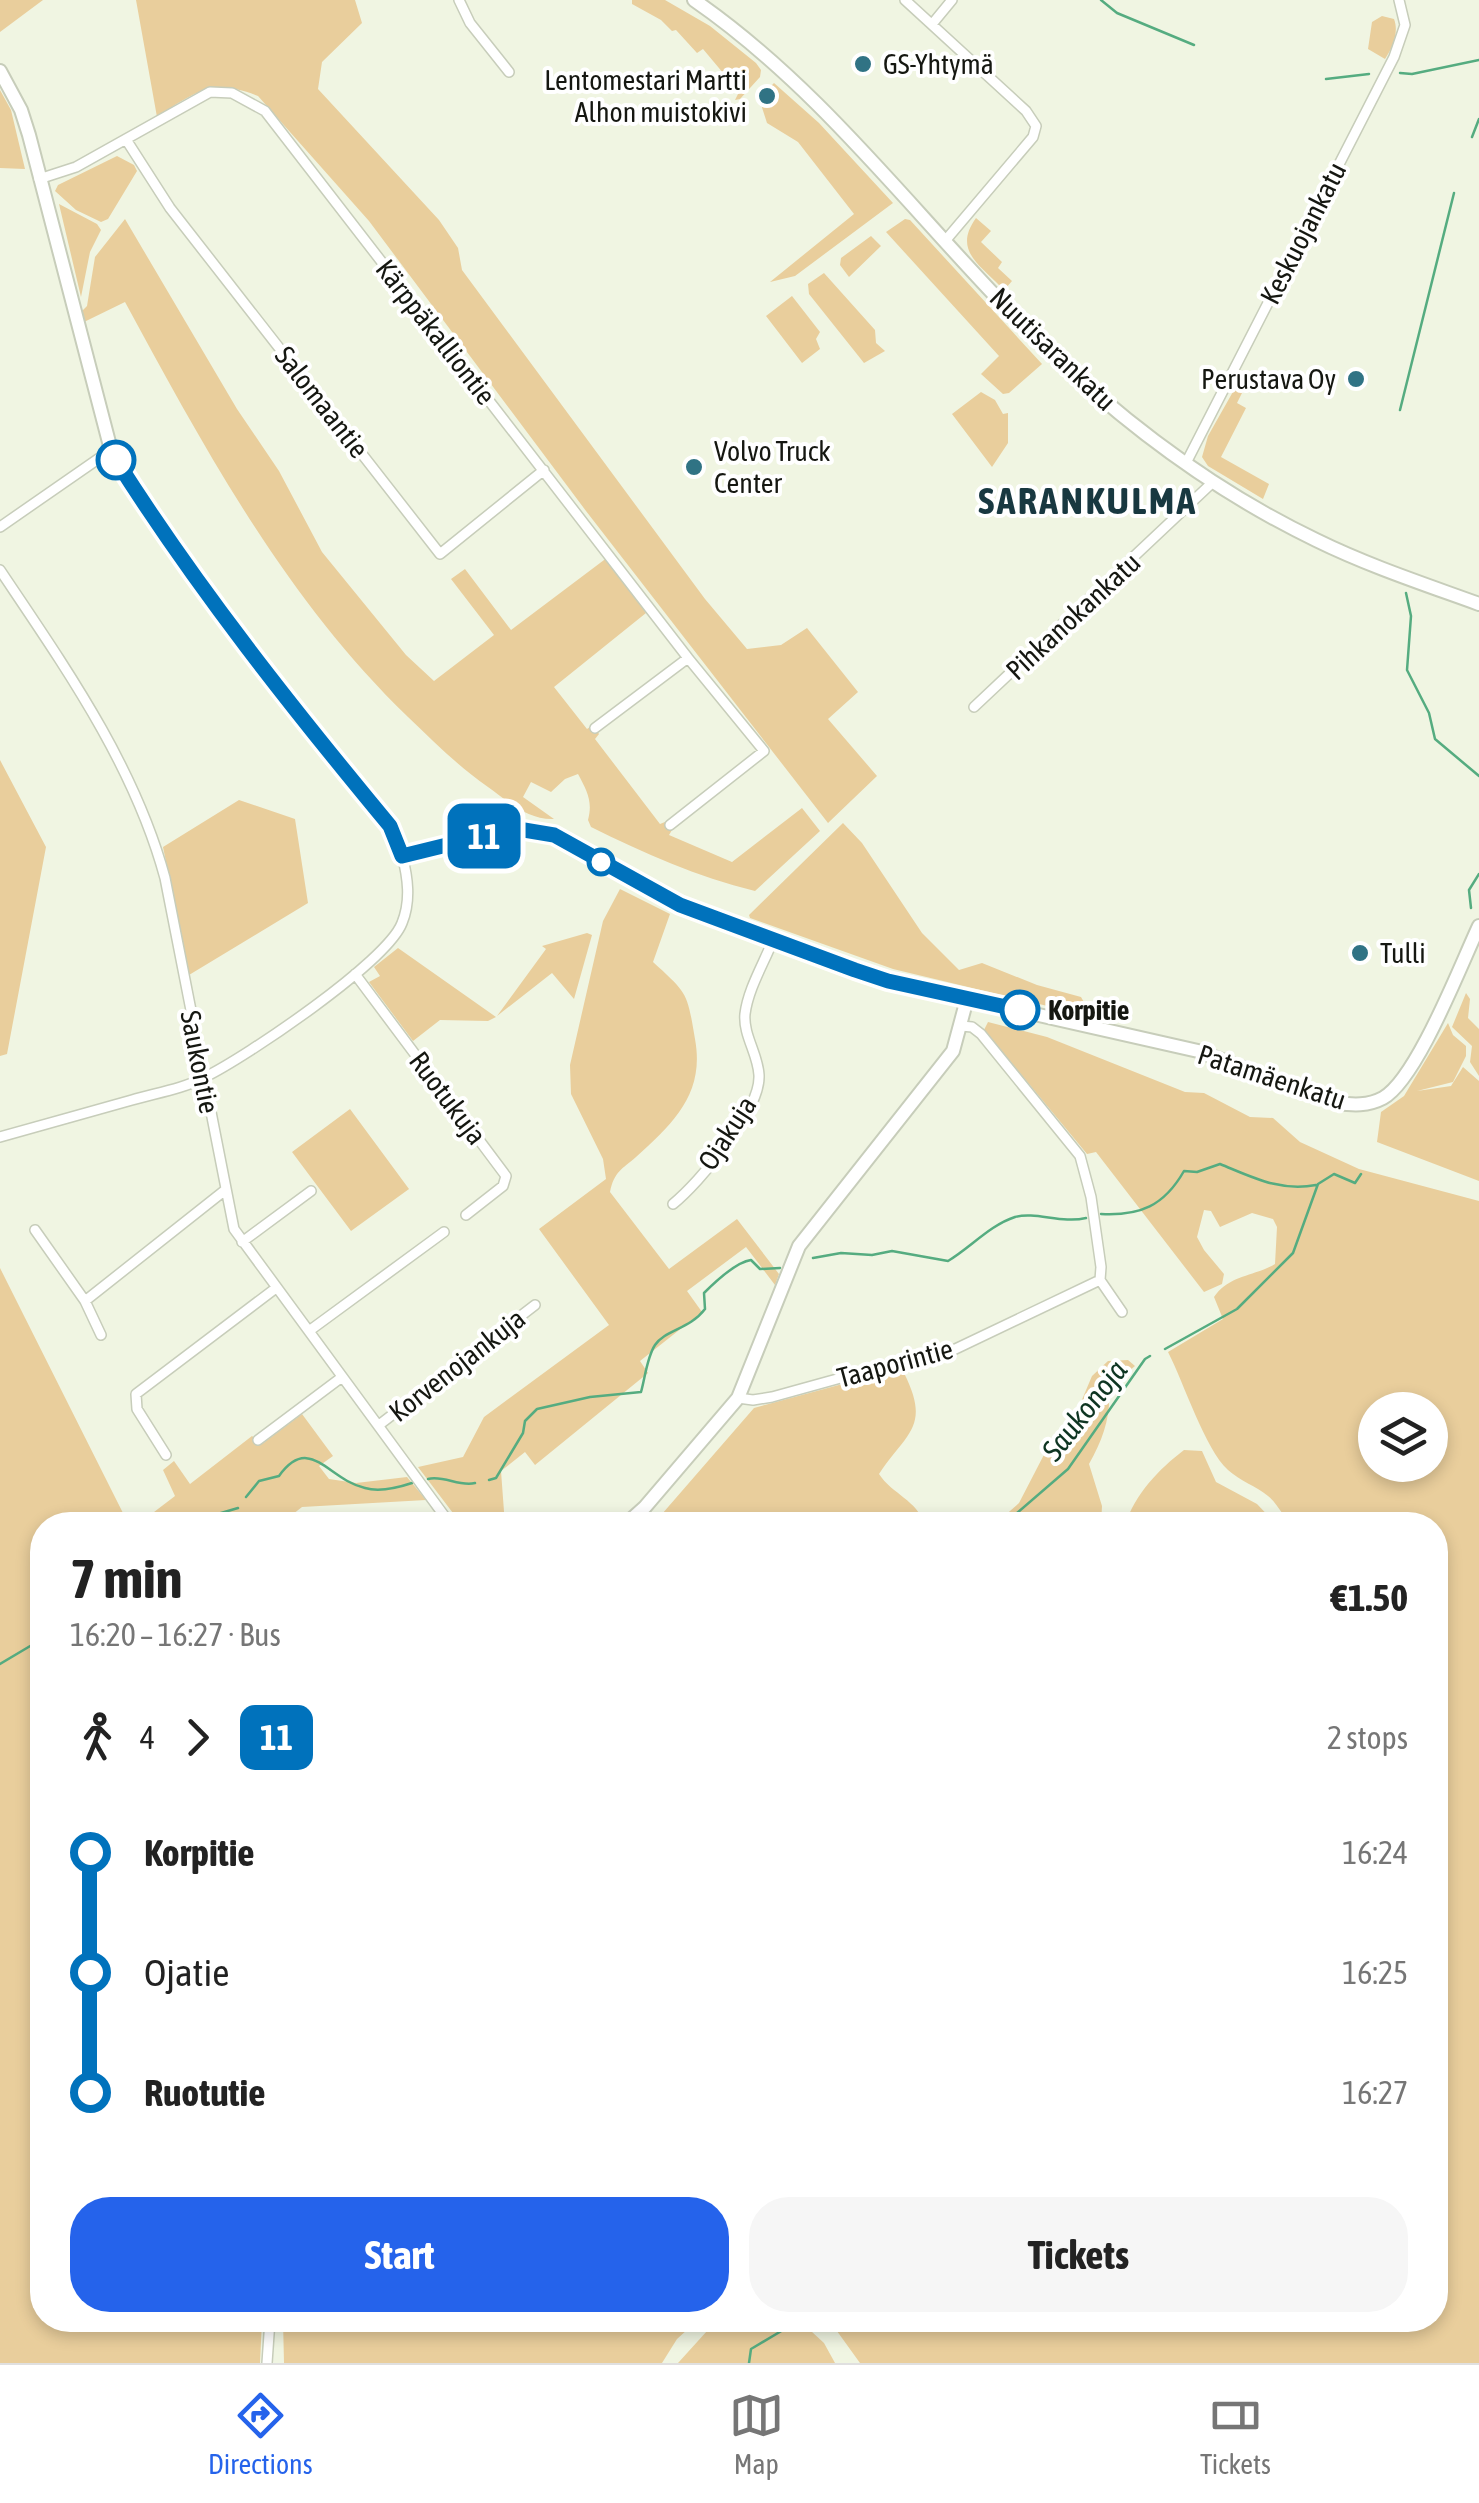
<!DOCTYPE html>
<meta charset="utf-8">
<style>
body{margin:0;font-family:"Asap Condensed",sans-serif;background:#f6f6f6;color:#222;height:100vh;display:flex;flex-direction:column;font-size:38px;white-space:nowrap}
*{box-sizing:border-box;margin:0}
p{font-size:32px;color:#767676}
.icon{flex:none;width:55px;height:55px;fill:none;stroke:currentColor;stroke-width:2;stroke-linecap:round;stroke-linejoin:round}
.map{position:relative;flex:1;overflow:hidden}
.sheet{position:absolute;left:30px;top:1512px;width:1418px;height:820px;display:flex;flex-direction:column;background:#fff;border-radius:40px;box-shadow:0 5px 15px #0003}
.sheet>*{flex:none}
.badge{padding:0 20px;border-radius:15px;font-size:35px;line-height:65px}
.buttons{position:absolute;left:1358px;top:1392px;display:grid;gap:20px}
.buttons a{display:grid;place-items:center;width:90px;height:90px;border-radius:50%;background:#fff;box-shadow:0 5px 15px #0003;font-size:50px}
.map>.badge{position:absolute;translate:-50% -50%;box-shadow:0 0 0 5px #fff}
.legs{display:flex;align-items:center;gap:15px;height:110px;padding:0 40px;font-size:32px}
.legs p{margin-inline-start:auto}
.head{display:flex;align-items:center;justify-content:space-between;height:170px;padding:0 40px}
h1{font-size:55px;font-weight:700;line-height:75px}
.cta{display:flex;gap:20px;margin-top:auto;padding:20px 40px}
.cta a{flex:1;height:115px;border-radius:40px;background:#2563eb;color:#fff;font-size:40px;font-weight:700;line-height:115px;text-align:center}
.cta a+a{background:#f6f6f6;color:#222}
ul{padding:0 40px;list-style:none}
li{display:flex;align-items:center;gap:35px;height:120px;font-size:38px}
li i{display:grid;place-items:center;width:15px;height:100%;margin:0 12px;background:currentColor}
li i::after{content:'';width:25px;height:25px;margin:-12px;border:8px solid;border-radius:50%;background:#fff}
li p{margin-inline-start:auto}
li:first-child i{background:linear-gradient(#0000 50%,currentColor 0)}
li:last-child i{background:linear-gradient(currentColor 50%,#0000 0)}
.tabs{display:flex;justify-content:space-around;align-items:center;height:140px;border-top:2px solid #e0e0e0;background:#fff;font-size:28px;color:#767676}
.tabs a{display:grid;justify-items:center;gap:5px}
.tabs .on{color:#2563eb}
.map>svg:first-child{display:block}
</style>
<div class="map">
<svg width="1479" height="2363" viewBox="0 0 1479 2363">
<rect width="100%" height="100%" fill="#f0f5e2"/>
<path fill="#e9ce9c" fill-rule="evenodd" d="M0,0h43l-43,32z
M136,0h219l7,23 -40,39 -4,27 121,131 19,28 4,22 243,329 42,50 34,-4 26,-17 51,64 -30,27 49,57 -49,47 -242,-312 -217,-290 -111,-125c-46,-18 -63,-4 -101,21z
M632,0h33l45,26 46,37 5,7 -1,7 -20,22 -5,1 4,-8 -36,-43 -6,4 -21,-23 -4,1 -11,-11 -29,-16z
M1382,16l12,3c5,13 -1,28 -9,40l-17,-10 4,-27z
M774,83l45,40 74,80 -98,73 -25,6 84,-68 -56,-72 -31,-19 -8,-25z
M0,90l11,20 14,59 -25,-1z
M117,156l17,9 3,6 -29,48 -7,3 -25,-12 -21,-19 3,-6z
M59,204l38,20 4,6 -11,22 -9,45z
M976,218l15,13 -10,11 21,20 -4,6 14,13 -6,7 -6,-2c-21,-22 -47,-36 -24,-68z
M125,219l112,190 42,62 43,81 84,103 28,26 60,-46 -43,-56 14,-10 46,61 97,-73 38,56 -92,74 33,42 6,-4 6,9 -4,5 65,85 5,-2 7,8 -3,5 63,27 70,-54 18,23 -65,60c-58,-14 -111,-38 -164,-64l-3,-7c5,-19 -1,-29 -10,-46l-13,5 -14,13 -20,-10 -8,15 31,22c-26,1 -45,-17 -66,-32 -30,-21 -54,-45 -80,-70 -123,-119 -202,-266 -283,-415l-41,20 -2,-11 5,-5 8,-49z
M905,219l5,1 132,144 -33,29 -6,1 -22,-20 18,-18 -113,-124z
M871,236l10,10 -32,31 -9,-12 1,-7z
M824,273l51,57 1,13 9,8 -21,12 -55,-69 -1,-10z
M792,296l28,36 -4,7 4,10 -18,14 -36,-47z
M1243,374l7,3 -13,26 9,5 -25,49 48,27 -6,15 -55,-33 -6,-9 6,-21z
M981,392l14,8 8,14 5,-1v30l-16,24 -40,-53z
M0,760l46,87 -39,207 -7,2z
M239,800l56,19 13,84 -119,72 -26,-128z
M843,823l19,20 60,90 37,37 23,-7 55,22 44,12 4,7 -4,10 -188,-45 -143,-51 -1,-3z
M620,889l50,25 -17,48c35,32 34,30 42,77 10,54 -21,84 -59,118 -14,12 -22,15 -26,35l59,77 68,-50 42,55 -4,11 -29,-38 -59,44 15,21 -62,49 8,12 -113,92 -10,-13 -24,19 4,54h-40l-6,-4 -41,-54 45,-10 21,-40 125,-92 -70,-96 67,-50 -3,-20 -32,-65 -1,-29 33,-144z
M587,933l5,2 -18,64 -22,-26 -55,43 49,-67 -4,-3z
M398,948l98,69 -8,4 -48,-1 -27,21 -44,-59 11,-6 -6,-9z
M1466,993l4,6 -2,19 11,11v47l-9,-14 2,-16 -20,-19z
M988,1022l59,15 138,55 19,1 46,24 23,1 27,24 59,27 120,32v1162h-619l-31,-43h606v-795h-142c-11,-9 -15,-21 -25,-29 -12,-10 -28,-15 -40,-26 -23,-21 -44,-87 -60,-118l55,-33 -9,-22c15,-22 41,-21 61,-33l2,-37 -4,-8 -21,-6 -32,14 -9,-16 -7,-1 -7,27 7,13 20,24 -2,10 -18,8 -108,-140 -9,2 -97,-117 -6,-7zM1430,1410v55h-55v-55z
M1448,1023l5,12 13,11v10l-13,26 -36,9 34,-5 12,-19 16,14v100l-102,-39 4,-30 23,-16z
M350,1109l59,80 -58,42 -59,-79z
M0,1268l129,257h-87v795h220l-2,43h-260z
M1128,1360l7,6 -26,22c2,29 -6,51 -20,76l13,42 -1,19h-107l25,-22 30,-58 32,-43 11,-26 16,-15z
M887,1372l17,1c27,54 3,59 -25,101 13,20 38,26 46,51h-252l-11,-11 92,-106z
M302,1414l31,42 -14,10 10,13 27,4 51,-6 19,23 -124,7 -23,18h-142l38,-29 -12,-26 11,-9 16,23 62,-48 10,8z
M1184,1450l18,1 14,31 41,22 20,21h-152c10,-31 34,-56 59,-75z
M283,2320h415l-21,19 -15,24h-378z
M717,2320h82l25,23 11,20h-157z"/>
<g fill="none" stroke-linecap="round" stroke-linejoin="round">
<path stroke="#55ac80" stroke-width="2.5" d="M1101,0l16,13 77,32
M1400,73l12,1 67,-14
M1326,79l43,-5
M1472,137l7,-18
M1400,410l54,-217
M1406,593l5,23 -4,54 22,43 6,26 44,37
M1471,908l-2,-18 10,-16
M1101,1214c39,2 63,-8 83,-43l13,1 23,-8c32,13 60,28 96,21
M813,1258l28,-5 31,2 20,-4 56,10c22,-13 42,-36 67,-44 20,-6 47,7 71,1
M1165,1349l72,-40 56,-56 25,-69 16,-10 21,9 6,-9
M428,1479c16,-4 31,8 47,4
M489,1480l7,-2 27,-45 2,-12 12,-12 53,-12 51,-5c4,-14 6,-35 14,-47 10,-15 35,-16 50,-36l-1,-16c11,-11 33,-31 47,-33l9,9 20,-1
M246,1497l13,-16 20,-5c31,-43 49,4 86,12 14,4 32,0 47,-5
M201,1525l3,-7 34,-10
M1003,1525l65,-56 77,-110 5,-3
M0,1664l42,-25
M749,2363l2,-14 32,-19 5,-10"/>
<defs>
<path id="street" d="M459,0l11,23 39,49
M905,0l121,111 10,15 -3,11 -88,104
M933,23l19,-23
M127,141l43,67 270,346 104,-84
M39,179l37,-12 134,-75 22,1 33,18 423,547 76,93 -94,74
M1186,463l208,-406 11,-32 -6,-25
M0,527l111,-77
M0,570c65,97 134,194 165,308l69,351 217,296
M974,707l239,-225
M595,728l93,-70
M355,974l151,202 -3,10 -37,29
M961,1026l11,1 9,7 99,122 11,41 10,70 -1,13 22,32
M0,1137c44,-12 88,-25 132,-37 24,-7 51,-11 73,-23 41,-20 182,-115 197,-154 9,-22 6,-45 0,-68
M673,1204c26,-21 88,-94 86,-129 -1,-21 -16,-40 -14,-61 3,-25 19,-51 28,-74
M35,1230l50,71
M242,1242l69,-51
M309,1331l135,-99
M101,1335l-16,-34 139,-110
M738,1398l15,2 19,-3 112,-31 63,-13 153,-73
M379,1425l156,-120
M258,1440l84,-63
M166,1455l-29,-46 -1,-15 140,-106
M267,2363l3,-43"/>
<path id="secondary" d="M694,0c136,94 233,232 351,347 80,77 171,145 271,193 53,26 108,44 163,64
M0,71l21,39 8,25 82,315 26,44 104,144 148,188 13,29 114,-26 38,6 126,70 208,76 310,70 139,52c16,2 31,3 46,-5 34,-19 78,-134 96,-172
M625,1525l20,-18 93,-109 61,-152 154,-195 14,-52"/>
</defs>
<use href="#street" stroke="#c7cdba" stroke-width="12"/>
<use href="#secondary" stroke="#c7cdba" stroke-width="16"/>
<use href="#street" stroke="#fff" stroke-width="9"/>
<use href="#secondary" stroke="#fff" stroke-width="12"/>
</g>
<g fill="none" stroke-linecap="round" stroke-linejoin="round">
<defs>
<path id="line-1" d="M116,460c81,128 177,249 274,366l12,30 106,-26h16l30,5 126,70 175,65 33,11 132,29"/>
</defs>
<use href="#line-1" stroke="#fff" stroke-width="22"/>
<use href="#line-1" stroke="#0072bc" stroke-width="15"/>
</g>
<g fill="#307384" stroke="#fff" stroke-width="4">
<circle cx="863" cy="64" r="10"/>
<circle cx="767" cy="96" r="10"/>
<circle cx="1356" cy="379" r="10"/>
<circle cx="694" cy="467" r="10"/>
<circle cx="1360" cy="953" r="10"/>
</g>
<g fill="#fff" stroke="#0072bc" stroke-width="5">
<circle cx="116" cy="460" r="18"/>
<circle cx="601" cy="862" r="12"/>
<circle cx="1020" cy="1010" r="18"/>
</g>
<g text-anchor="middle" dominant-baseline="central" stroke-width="8" stroke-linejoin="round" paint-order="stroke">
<g font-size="28" fill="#151711" stroke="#fff" text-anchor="start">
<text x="883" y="64">GS-Yhtymä</text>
<text x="747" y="80" text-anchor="end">Lentomestari Martti<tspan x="747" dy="32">Alhon muistokivi</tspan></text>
<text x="1336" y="379" text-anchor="end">Perustava Oy</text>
<text x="714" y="451">Volvo Truck<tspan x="714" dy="32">Center</tspan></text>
<text x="1380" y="953">Tulli</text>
</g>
<g font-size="28" fill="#151711" stroke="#fff">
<text transform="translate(1303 233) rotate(-63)">Keskuojankatu</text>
<text transform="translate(436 332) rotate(52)">Kärppäkalliontie</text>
<text transform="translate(1053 349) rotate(44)">Nuutisarankatu</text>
<text transform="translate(322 402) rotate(52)">Salomaantie</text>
<text transform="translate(1073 616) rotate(-43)">Pihkanokankatu</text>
<text transform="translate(200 1062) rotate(79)">Saukontie</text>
<text transform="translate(1272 1077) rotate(18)">Patamäenkatu</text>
<text transform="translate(448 1098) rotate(53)">Ruotukuja</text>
<text transform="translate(727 1133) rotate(-57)">Ojakuja</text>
<text transform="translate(895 1363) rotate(-15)">Taaporintie</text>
<text transform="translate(457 1365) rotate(-38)">Korvenojankuja</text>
</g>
<g font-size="28" font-weight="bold" fill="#151711" stroke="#fff" text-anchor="start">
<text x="1048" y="1010">Korpitie</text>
</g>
<g font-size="30" font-style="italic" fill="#0e3522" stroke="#fff">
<text transform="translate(1084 1410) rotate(-52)">Saukonoja</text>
</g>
<g font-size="38" font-weight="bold" letter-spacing="2.5" fill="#183840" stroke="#fff">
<text x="1088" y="500">SARANKULMA</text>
</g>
</g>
</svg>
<div class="buttons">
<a><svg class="icon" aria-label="layers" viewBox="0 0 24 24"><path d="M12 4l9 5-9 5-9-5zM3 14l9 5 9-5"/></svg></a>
</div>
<b class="badge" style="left:484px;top:836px;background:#0072bc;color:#fff">11</b>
<section class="sheet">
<div class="head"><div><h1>7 min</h1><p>16:20 – 16:27 · Bus</p></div><b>€1.50</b></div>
<div class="legs"><svg class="icon" aria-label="walk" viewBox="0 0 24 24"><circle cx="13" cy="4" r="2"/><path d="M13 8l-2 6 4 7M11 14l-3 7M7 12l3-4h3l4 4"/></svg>4<svg class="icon" aria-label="forward" viewBox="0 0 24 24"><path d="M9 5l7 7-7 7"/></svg><b class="badge" style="background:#0072bc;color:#fff">11</b><p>2 stops</p></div>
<ul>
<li><i style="color:#0072bc"></i><b>Korpitie</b><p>16:24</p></li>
<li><i style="color:#0072bc"></i><span>Ojatie</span><p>16:25</p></li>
<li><i style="color:#0072bc"></i><b>Ruotutie</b><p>16:27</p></li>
</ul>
<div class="cta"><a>Start</a><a>Tickets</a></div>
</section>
</div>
<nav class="tabs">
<a class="on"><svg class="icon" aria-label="directions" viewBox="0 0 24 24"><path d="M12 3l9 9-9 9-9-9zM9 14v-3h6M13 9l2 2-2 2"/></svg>Directions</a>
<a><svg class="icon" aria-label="map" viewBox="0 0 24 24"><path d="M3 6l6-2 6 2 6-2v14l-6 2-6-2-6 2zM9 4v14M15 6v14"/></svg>Map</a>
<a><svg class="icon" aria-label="tickets" viewBox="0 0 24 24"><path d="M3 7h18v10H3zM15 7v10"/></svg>Tickets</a>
</nav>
